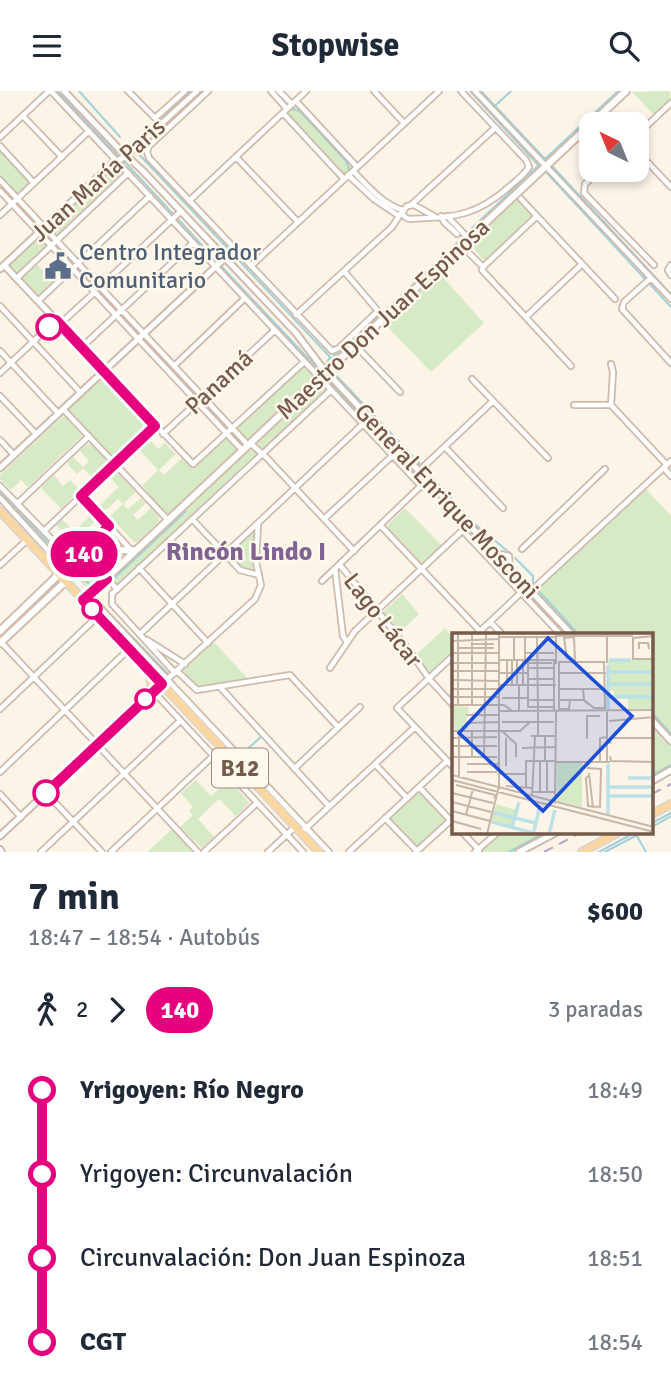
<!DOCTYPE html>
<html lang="es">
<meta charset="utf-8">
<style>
body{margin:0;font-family:Signika,sans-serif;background:#f2f2f3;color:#1f2937;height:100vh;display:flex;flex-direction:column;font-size:26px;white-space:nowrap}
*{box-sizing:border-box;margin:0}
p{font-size:23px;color:#747a83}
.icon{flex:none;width:38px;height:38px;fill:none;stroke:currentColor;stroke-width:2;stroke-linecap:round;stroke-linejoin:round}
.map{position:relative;height:761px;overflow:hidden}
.panel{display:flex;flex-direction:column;background:#fff;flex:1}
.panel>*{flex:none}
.badge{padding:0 14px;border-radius:23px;font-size:24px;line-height:46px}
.needle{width:46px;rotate:317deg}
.fabs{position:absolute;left:579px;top:21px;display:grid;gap:14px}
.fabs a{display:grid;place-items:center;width:70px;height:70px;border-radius:14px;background:#fff;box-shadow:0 4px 10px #0003;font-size:35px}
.map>.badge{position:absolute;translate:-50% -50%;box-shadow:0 0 0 4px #fff}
.legs{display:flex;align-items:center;gap:10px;height:77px;padding:0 28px;font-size:23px}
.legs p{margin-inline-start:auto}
.overview{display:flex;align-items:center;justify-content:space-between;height:119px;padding:0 28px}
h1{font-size:38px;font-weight:700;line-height:52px}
ul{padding:0 28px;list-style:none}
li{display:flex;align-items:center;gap:24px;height:84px;font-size:26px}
li i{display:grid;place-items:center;width:10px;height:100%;margin:0 9px;background:currentColor}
li i::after{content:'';width:18px;height:18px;margin:-9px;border:5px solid;border-radius:50%;background:#fff}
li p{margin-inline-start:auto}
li:first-child i{background:linear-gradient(#0000 50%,currentColor 0)}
li:last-child i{background:linear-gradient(currentColor 50%,#0000 0)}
header{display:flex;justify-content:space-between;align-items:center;height:91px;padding:0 28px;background:#fff;font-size:32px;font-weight:700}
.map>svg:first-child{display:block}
</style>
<header><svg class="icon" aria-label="menu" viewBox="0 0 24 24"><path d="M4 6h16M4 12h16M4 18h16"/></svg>Stopwise<svg class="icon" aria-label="search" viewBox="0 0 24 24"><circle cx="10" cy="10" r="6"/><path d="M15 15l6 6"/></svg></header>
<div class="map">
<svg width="671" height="761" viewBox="0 0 671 761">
<rect width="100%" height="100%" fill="#fcf4e7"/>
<path fill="#d5eac5" d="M670,0l1,10 -16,15 -23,-24z
M293,15h4l56,60 -7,9h-4l-56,-61z
M0,58l30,33 -12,13 -18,-18z
M115,75h4l5,6 -1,3 -64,61 -4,1 -5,-6v-4z
M518,107l15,18 -46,44h-4l-13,-17z
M37,146l10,7 -1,4 -27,26 -10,-7v-4z
M36,172l18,20 -15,14 -18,-18z
M439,182l45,50 -53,49 -46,-48z
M303,275l12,10 -1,4 -64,60h-4l-8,-10v-3z
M104,285l46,51 -36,32 -46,-50z
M321,293l5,4 -1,4 -64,59 -5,-7z
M62,326h3l16,17v3l-53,50 -7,-7 -10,10 -11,-11v-4z
M148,347l10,11 7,-6 11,11 -17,16 5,5 18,-17 11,11 34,-31 11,12 -70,66 -23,-23 2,-2 -5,-5 16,-16 -20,-22z
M87,353h4l16,17v4l-14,13 -10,-10 -6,6 -10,-11 6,-6 10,10 6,-6 -9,-10z
M250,359l6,3 -1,5 -136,125h-4l-2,-7z
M113,380h3l20,21 -13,12 5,5 13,-11 5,5 -13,12 5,5 13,-12 8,9v4l-22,21h-3l-24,-26 13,-12 -5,-5 -13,12 -5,-6 19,-18 -11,-11z
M54,384l9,11 7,-6 10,10 -19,19 -20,-21z
M646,398l25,27v217l-19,-21v-77h-72l-42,-46z
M405,417l37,38 -20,19 -36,-38z
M92,423l5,6 -12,11 6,6 -6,6 -6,-6 -12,12 -12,-12 6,-6 -5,-6 6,-6 12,12z
M255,438l-1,39 -4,3 -8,-2 -13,-15z
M82,465l19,22 -12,13 -19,-21z
M402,503l17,20 -20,19 -15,-19v-3z
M445,537l9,12v9l-24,23 -3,-1 -11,-16z
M213,550l35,38 -51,7 -4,-2 -11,-14z
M652,631l19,21v24l-19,11z
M196,689l15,16 18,-16 19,21 1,3 -13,12 -17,-17 -21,20 16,18 -12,11 -22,-21 13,-12 -4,-4 4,-4 -12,-14z
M419,700l27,29 -29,27 -27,-29z
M172,738l22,23h-47z
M500,742h49l-35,19h-35z"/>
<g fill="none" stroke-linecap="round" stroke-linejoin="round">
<path stroke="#a1d0d8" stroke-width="2" d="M57,0l60,64
M79,0l41,46
M275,0l12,13
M470,0l69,75
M481,0l64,68
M496,14l15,-14
M292,18l8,2 46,50 4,10
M155,34l36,-34
M136,60l194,206 -4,7 2,3
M137,60l65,-60
M545,68l73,-68
M124,70l49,53
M552,75l119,128
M546,81l99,107
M178,128l39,43
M472,137l66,-62
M221,175l100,106
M432,176l25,-24
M649,192l22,24
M407,199l20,-18
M331,268l72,-65
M332,280l89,94
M326,287l97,103
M426,380l51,55 33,27
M427,394l96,102
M0,402l63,65
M515,467l18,18v10
M74,478l16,16 -1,6
M537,498l42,46
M527,501l41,43
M93,505l76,79
M94,506l91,-85
M652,622l19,21
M652,634l19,20
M242,663l21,-19
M652,684l19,-10
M652,732l19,-10
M652,736l19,-11
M637,745l9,16
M509,761l35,-19
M599,761l35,-19
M605,761l36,-19"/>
<defs>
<path id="minor" d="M51,0l371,396
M128,0l27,27 30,-27
M208,0l-59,55 -2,6 2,6 183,193 7,-3 39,-37 -34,-40
M271,0l16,18
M279,0l13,13
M374,0l30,32
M475,0l196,208
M296,10l61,66
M283,22l61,66
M23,25l39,41
M637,44l34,-32
M0,46l49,-46
M0,55l34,37
M637,60l34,36
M126,65l71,-65
M236,66l62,65
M600,79l-15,14 -1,9 70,72
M348,84l27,25 24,16
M0,89l248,265
M0,100l243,260
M521,108l94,100
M189,110l117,-110
M411,114l84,-77
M0,124l89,-84
M434,125l-20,-11 -7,1 -5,7 3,4 4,2c45,-2 67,-2 101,-33 7,-6 14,-11 19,-19l-3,-7 -65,-69
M441,125l3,6 13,12
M447,125l21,22
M537,125l-53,50 -2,4 89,96
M470,163l13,13
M671,174l-3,5 3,5
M251,175l188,-175
M17,187l111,-105
M651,187l-27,24 -2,7 49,54
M100,196l81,-76
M38,210l112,-105
M0,215l81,87
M296,224l96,-88 11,-17c-20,-5 -36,-25 -50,-39
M526,226l56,-53
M60,233l35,-32
M355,254l45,47
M82,256l111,-104
M0,260l58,62
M611,273l2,8 -2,33 56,60
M174,275l71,-68
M104,280l89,93 111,-102
M0,282l56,-53
M472,288l76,79
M0,305l36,38
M574,314h37
M63,318l105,111
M163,343l112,-104
M0,349l14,15
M251,353l15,13 88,94
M445,356l58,61
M664,377l7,8
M419,380l74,-70
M0,395l73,75
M81,405l51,55
M0,407l65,71
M17,413l72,-68
M192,428l48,51 19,5
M324,428l68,-63
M109,435l-27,26 35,37
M381,435l99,105
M44,440l111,-105
M463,440l98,104
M522,458l83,-80
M496,462l13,3 1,13
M0,474l27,-25
M340,474l69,85 21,30 24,26
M139,477l69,75
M335,478l8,67 4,6
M322,490l105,-101
M531,500l140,-130
M89,505l240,256
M490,531l13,13
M140,543l223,-210
M476,544l51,-48
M147,549l38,24
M0,550l198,211
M454,564l-57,53 57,60
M330,577l25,-37 110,-103
M177,580l20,19 93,-15 48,52
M175,582l-63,-69v-10l219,-204
M162,593l93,-85 6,-14 -5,-23 2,-38
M220,596l109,119
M154,601l149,160
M0,618l98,-93
M375,673l32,34
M295,677l65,-61
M0,681l129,-123
M419,696l35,37
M46,702l56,59
M0,703l21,23
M385,727l32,33
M305,738l110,-102
M463,742l16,17
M0,758l2,3
M41,761l139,-131
M111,761l102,-96
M204,761l53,-49
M268,761l27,-25
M349,761l98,-91
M416,761l35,-32
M475,761l22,-19"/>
<path id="tertiary" d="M64,0l57,60 21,19 154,163 25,33 251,269
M4,174l100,106
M0,178l112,-105 14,-8
M0,377l225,-210
M652,629l19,21
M652,690l19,-11
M0,745l162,-152
M519,761l36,-19"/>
<path id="secondary" d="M83,509l543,-509
M0,540l83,-80 53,-1
M0,552l66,-62"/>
<path id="primary" d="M0,420l319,341
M149,582l4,19
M652,723l19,-10
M582,761l35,-19"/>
</defs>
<use href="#minor" stroke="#cebbad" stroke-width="8"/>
<use href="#tertiary" stroke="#cebbad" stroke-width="9"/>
<use href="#secondary" stroke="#d3bdad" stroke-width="10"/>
<use href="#primary" stroke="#dbd4d0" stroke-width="10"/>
<use href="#minor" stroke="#fff" stroke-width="4.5"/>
<use href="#tertiary" stroke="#fff" stroke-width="5"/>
<use href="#secondary" stroke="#fff" stroke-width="6"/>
<use href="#primary" stroke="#fad7a0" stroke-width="7"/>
<path stroke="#b6a5c6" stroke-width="2" stroke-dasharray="10 7" stroke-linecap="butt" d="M652,703l19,-10
M544,761l36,-19"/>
</g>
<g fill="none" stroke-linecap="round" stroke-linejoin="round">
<defs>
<path id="line-1" d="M46,702l116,-109 -79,-84 24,-21 -25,-27 27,-26 -28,-30 74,-70 -99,-106 -7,7"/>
</defs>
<use href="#line-1" stroke="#fff" stroke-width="16"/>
<use href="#line-1" stroke="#e6007e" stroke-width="10"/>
</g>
<defs>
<symbol id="civic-bare" viewBox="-9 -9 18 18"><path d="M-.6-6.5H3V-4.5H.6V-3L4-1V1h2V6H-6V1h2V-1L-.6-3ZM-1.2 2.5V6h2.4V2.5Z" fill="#5c6f8a" stroke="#fff8ed" stroke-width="2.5" paint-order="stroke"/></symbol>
</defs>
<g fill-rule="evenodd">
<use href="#civic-bare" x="39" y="156" width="38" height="38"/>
</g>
<g fill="#fff" stroke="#e6007e" stroke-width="3.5">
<circle cx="49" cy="236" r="12"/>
<circle cx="92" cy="518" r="9"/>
<circle cx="145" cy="608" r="9"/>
<circle cx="46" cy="702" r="12"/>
</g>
<g text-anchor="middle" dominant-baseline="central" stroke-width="5" stroke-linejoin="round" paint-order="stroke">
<rect fill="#fff8ed" stroke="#9f897c" stroke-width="2" x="212" y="657.5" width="56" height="39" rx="5"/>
<g font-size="23" font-weight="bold" fill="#765a4b">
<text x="240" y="677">B12</text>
</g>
<g font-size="24" fill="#765a4b" stroke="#fff8ed">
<text transform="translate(98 89) rotate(-42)">Juan María Paris</text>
<text transform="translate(383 228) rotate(-43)">Maestro Don Juan Espinosa</text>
<text transform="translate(219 291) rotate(-43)">Panamá</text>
<text transform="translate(447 410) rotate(47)">General Enrique Mosconi</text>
<text transform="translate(383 529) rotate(52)">Lago Lácar</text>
</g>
<g font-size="24" fill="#4e5e75" stroke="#fff8ed" text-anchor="start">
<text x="79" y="161">Centro Integrador<tspan x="79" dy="28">Comunitario</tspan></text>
</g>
<g font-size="26" font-weight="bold" fill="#816392" stroke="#fff8ed">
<text x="246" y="461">Rincón Lindo I</text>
</g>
</g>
<g transform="translate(452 542)">
<rect width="201" height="201" fill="#fcf4e7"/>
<path d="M156,27h45v49h-25v-12h-14v-6h-5zM0,73l17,1 -4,23h-10zM105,130h25v44l-25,-6zM44,171l21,6 -5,18 -21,-6z" fill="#d5eac5"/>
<path fill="none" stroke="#bbe1e6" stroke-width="3.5" d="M157,27h22M156,32v44M157,39h45M157,51h45M157,64h45M176,145h26M157,154h45M157,163h45M42,180l42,10M156,181v-50M40,189l45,12M60,194l7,-25M82,198l6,-25M97,201l6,-24"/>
<path fill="none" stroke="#c6b6a9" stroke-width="2" d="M6,0v73M20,0v73M104,0v31M155,0v30M104,3h77M202,3l-21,2v21h21M47,4h57M62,4v23M73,4v23M85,4l1,74M0,8l47,-2M20,11h22M6,15h36M187,16v-6h9l1,6M0,20h47M73,20h29M115,26l-3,-21 10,-1 1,24M48,27h57M55,27v25M60,27v25M65,27v25M71,27v25M76,27v47h26M102,27v51M0,30h47M76,30h24M76,35h26M0,38h47M47,40h29M107,40h47M76,46h26M0,47l47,1M47,52h57M67,52v25M0,56h47M107,56h47M0,64h47M50,65h26M76,67h26M107,67h25l-1,-11M118,67l-1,9h-10v-47h45l1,46h-11l-10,-8 4,4M0,72h52l8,6M47,78l155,-1M86,78v25M155,78v51M14,82h33M157,88l45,-4M50,89h52M14,90l33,-1M0,98h68l10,-9M7,98v46M20,98v26M50,98l14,13v13M79,103h25M93,103v25M0,105l45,-1M135,106v-23h13M158,111l1,-6h43M0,113h45M70,115l33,-1M158,123l1,5 43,1M0,124h45M32,124l2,-124M88,128v31M95,128v31M148,128v-23l7,-1M104,129h54M15,131h32M54,133v-28M135,135l14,1 -1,38 -12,-1 -2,-28 4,-3M15,139h30M137,140l4,35M48,141h26M0,142l202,52M0,147l202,52M4,152l39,10 -1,3M54,153l27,2M74,155v-27h30M81,159h23M0,160l41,10M80,163l3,-60M0,169l39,10M103,171l1,-93M0,178l38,10M14,182l7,-26M0,188l29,8M35,201l12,-48v-153"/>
<path fill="#1d4ed8" fill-opacity="0.15" stroke="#1d4ed8" stroke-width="3.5" d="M96,5l84,78 -89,95 -84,-78z"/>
<rect width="201" height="201" fill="none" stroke="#765a4b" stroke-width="3.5"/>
</g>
</svg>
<div class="fabs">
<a><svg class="needle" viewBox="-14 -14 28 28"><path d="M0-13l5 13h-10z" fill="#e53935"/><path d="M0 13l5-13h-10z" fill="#747a83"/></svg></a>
</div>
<b class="badge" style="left:84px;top:463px;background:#e6007e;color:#fff">140</b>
</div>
<section class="panel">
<div class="overview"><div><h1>7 min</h1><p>18:47 – 18:54 · Autobús</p></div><b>$600</b></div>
<div class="legs"><svg class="icon" aria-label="walk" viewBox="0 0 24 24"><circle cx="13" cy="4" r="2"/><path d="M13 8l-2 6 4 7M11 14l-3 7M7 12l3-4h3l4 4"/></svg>2<svg class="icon" aria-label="forward" viewBox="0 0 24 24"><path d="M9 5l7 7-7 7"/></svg><b class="badge" style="background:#e6007e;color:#fff">140</b><p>3 paradas</p></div>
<ul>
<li><i style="color:#e6007e"></i><b>Yrigoyen: Río Negro</b><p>18:49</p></li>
<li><i style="color:#e6007e"></i><span>Yrigoyen: Circunvalación</span><p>18:50</p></li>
<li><i style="color:#e6007e"></i><span>Circunvalación: Don Juan Espinoza</span><p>18:51</p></li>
<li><i style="color:#e6007e"></i><b>CGT</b><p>18:54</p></li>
</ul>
</section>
